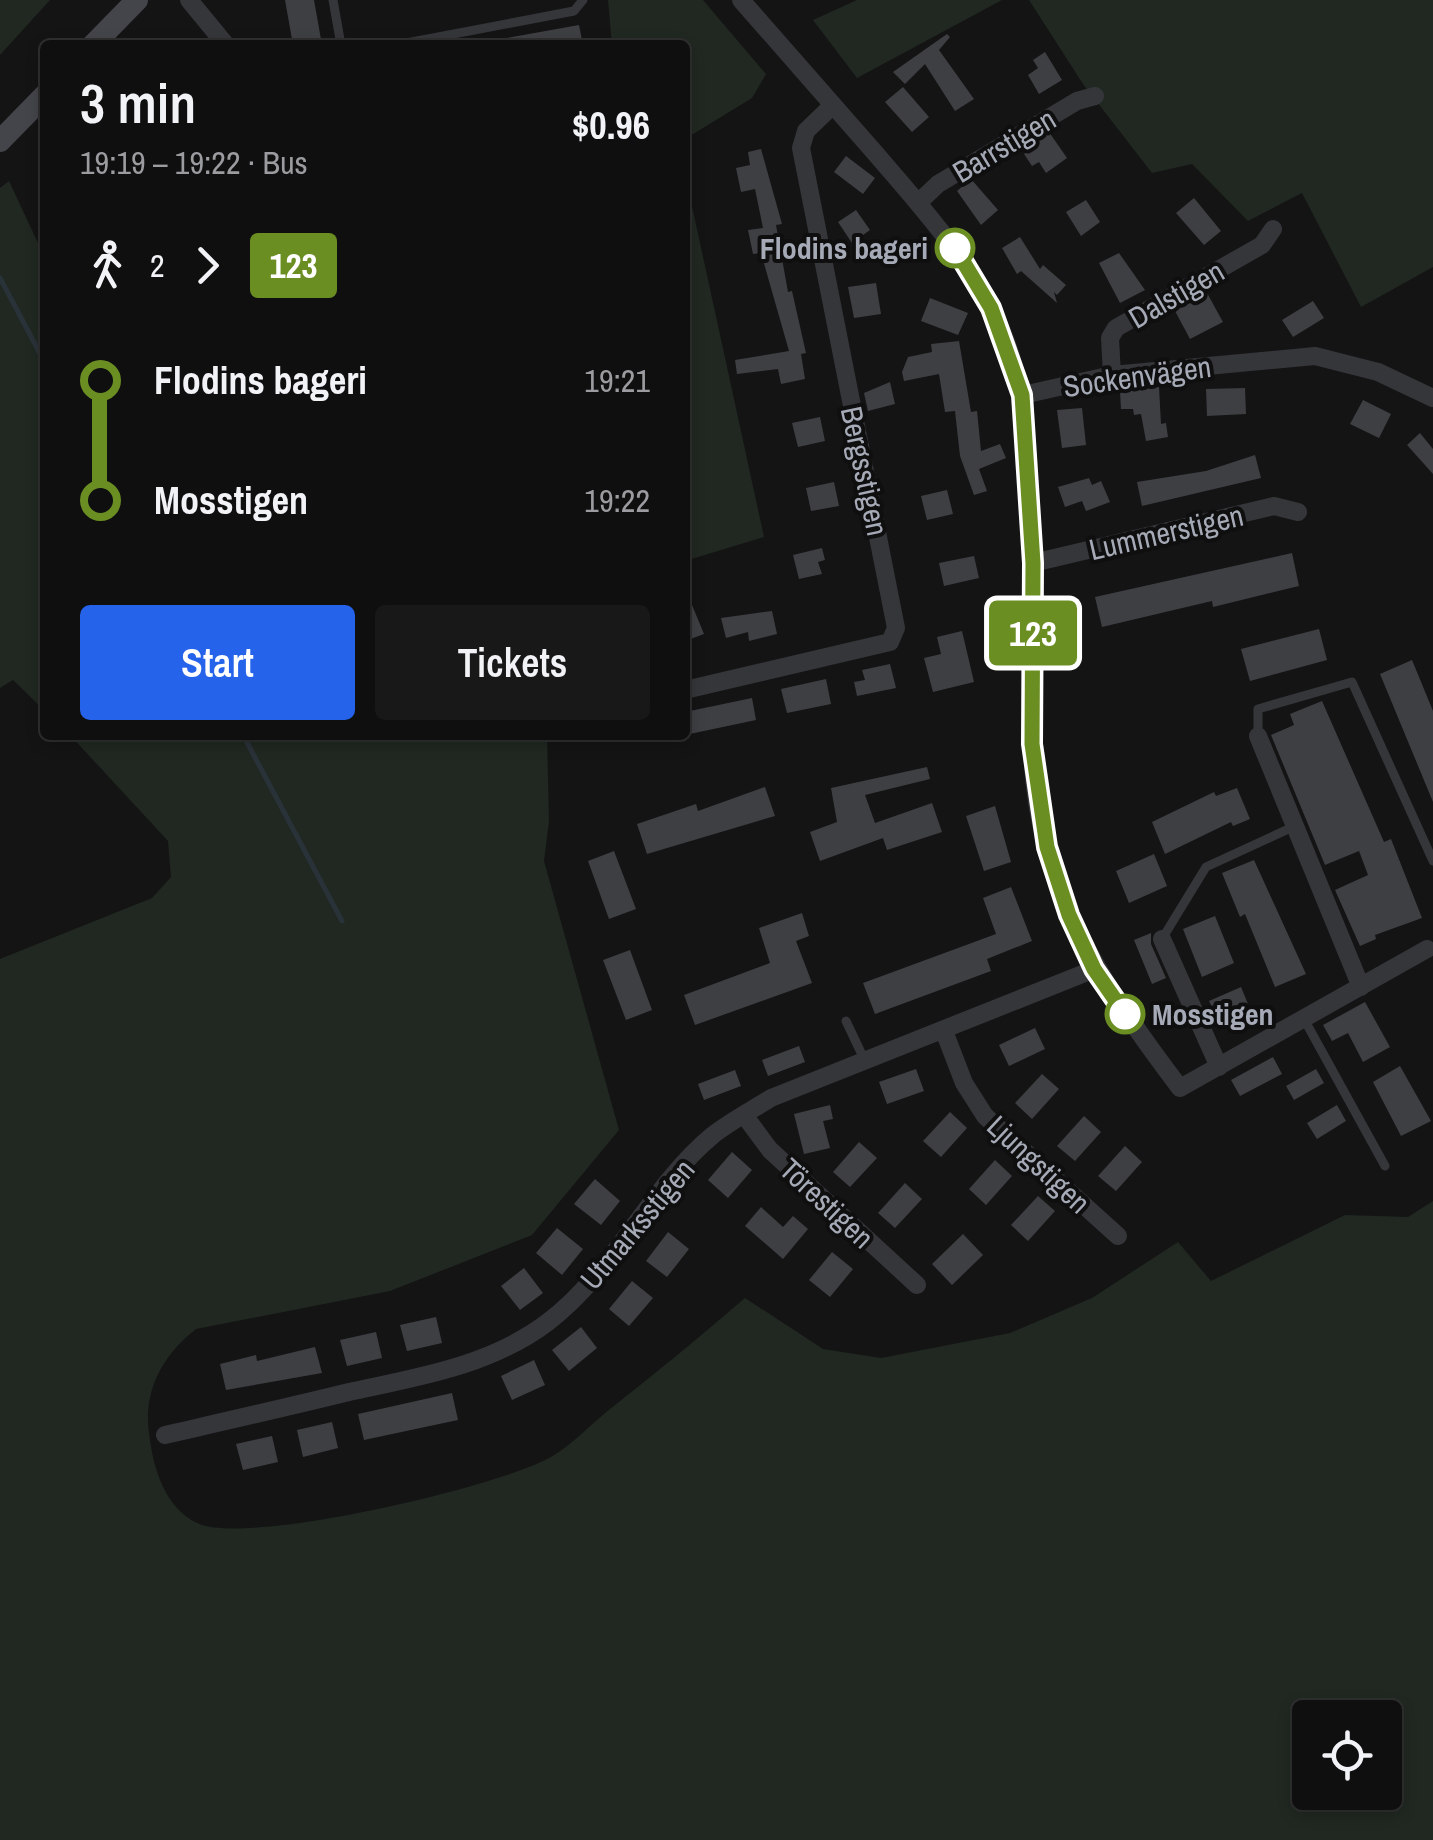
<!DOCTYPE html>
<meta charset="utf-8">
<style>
body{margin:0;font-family:"Archivo Narrow",sans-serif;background:#181819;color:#f1f3f6;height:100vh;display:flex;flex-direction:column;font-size:38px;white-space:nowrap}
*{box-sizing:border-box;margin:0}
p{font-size:32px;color:#9b9c9f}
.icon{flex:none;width:55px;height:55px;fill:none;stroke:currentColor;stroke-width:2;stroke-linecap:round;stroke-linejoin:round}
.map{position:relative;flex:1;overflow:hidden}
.panel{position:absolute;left:40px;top:40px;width:650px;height:700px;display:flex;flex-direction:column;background:#0f0f10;border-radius:10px;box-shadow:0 5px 15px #0003,0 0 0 2px #2f2f30}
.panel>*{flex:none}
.badge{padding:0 20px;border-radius:8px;font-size:35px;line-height:65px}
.buttons{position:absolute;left:1292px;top:1700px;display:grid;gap:20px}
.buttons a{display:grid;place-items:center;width:110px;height:110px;border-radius:10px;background:#0f0f10;box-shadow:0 5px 15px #0003,0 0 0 2px #2f2f30;font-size:50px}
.map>.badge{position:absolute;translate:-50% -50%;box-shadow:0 0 0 5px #fff}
.legs{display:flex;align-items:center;gap:15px;height:110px;padding:0 40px;font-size:32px}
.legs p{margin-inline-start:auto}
.headline{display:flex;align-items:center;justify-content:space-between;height:170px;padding:0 40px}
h1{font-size:55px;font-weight:600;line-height:75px}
.primary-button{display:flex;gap:20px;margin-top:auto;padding:20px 40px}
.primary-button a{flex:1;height:115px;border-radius:10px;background:#2563eb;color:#fff;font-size:40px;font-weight:600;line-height:115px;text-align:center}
.primary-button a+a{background:#181819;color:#f1f3f6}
ul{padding:0 40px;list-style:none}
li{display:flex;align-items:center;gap:35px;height:120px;font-size:38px}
li i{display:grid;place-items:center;width:15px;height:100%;margin:0 12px;background:currentColor}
li i::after{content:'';width:25px;height:25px;margin:-12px;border:8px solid;border-radius:50%;background:#0f0f10}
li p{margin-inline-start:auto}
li:first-child i{background:linear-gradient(#0000 50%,currentColor 0)}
li:last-child i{background:linear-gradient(currentColor 50%,#0000 0)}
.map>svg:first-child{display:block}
</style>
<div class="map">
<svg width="1433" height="1840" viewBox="0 0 1433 1840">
<rect width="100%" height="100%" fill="#141415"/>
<path fill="#202821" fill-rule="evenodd" d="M0,0h50l-50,55z
M608,0h95l63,74 -14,24 -67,41v-94h-73z
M857,0h145l-145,78 -44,-58z
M1029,0h404v267l-72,40 -59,-114 -54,28 -56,-57 -40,9 -69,-89z
M685,174l79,363 -79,24z
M9,181l36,77v453l-32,-31 -13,8v-500z
M70,735h477l2,86 -5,40 75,269 -87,105 -142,56 -194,38c-33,26 -53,61 -47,104 4,34 15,74 48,90 48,24 304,-37 354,-66 21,-12 40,-33 59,-48 46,-36 91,-73 135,-111l78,51 58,9 129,-25 82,-35 86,-56 33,39 134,-66 63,2 25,-16v639h-1433v-881l152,-61 19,-21 -3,-36zM1310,1718h75v74h-75z"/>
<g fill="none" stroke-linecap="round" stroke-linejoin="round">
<path stroke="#2a3239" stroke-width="5" d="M0,278l45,85
M243,735l99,186"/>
</g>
<path fill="#3e3f43" d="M285,0h29l8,45h-29z
M579,25l4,20h-75l-1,-7z
M947,34l3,3 -11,13 35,49 -19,12 -30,-47 -20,20 -12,-12z
M1045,52l17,28 -23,14 -11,-19 10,-7 -5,-8z
M903,87l26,30 -17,15 -27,-30z
M1049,132l18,26 -21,15 -7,-11 -7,4 -8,-12 6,-4 -3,-5z
M761,149l21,75 -6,1 12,67 4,-1 14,62 -5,1 4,25 -24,5 -3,-15 -41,5 -2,-14 54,-9 -28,-98 -8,1 -5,-24 15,-2 -8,-39 -14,3 -5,-24 14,-3 -2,-13z
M846,156l29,22 -12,16 -29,-22z
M971,179l27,31 -17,15 -24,-34z
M1194,198l27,33 -17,14 -28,-32z
M1086,200l14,22 -19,14 -15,-24z
M856,210l14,20 -18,13 -14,-21z
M1020,237l20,32 3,-4 23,20 -9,10 -3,-3 3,11 -36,-32 -4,3 -15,-26z
M1119,253l26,37 -25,13 -21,-40z
M876,283l5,31 -27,4 -6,-31z
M1207,293l16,29 -33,17 -15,-28z
M930,298l38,15 -10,22 -37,-14z
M1313,301l11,17 -31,19 -11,-17z
M959,341l12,71 6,-1 4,40 19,-7 6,14 -27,11 8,22 -13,4 -14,-39 -5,-45 -10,1 -6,-38 -35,7 -2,-9 6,-15 24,-5 -1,-8z
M890,382l5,22 -27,7 -4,-18z
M1159,387l2,37 5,-1 2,14 -22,4 -5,-27 -7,1 -1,-6h-12l-1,-17z
M1245,388l1,26 -39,2 -1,-27z
M1363,400l28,14 -12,24 -29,-14z
M1082,408l4,37 -24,3 -5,-38z
M820,417l5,24 -27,6 -6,-24z
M1420,433l13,16v25l-26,-29z
M1255,455l6,23 -119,28 -5,-24 69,-11z
M1089,478l3,7 9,-4 9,21 -24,9 -4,-10 -17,6 -7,-20z
M834,482l5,24 -28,5 -5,-23z
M947,490l6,24 -26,6 -6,-24z
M822,548l3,12 -7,2 4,12 -23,5 -6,-24z
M1292,553l7,33 -86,21 -1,-6 -110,26 -7,-30z
M974,556l5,22 -35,8 -5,-23z
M685,588l19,46 -19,7z
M772,611l5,23 -28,7 -1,-9 -22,6 -5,-20z
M1319,629l8,31 -77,21 -9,-32z
M962,631l12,51 -41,10 -9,-34 17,-4 -4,-17z
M1412,660l21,51v91l-53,-128z
M890,664l6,24 -39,8 -3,-14 11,-2 -3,-10z
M826,679l5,25 -44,9 -6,-24z
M752,698l4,22 -71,15v-23z
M1322,701l62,141 7,-3 31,79 -47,17 1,4 -16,7 -25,-56 33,-15 -9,-24 -34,14 -54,-130 23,-10 -4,-11z
M927,767l3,12 -65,16 10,28 57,-20 10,29 -55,18 -4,-12 -63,23 -10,-29 27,-10 -6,-34z
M765,787l10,29 -128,38 -10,-30 59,-20 2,7z
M1237,788l13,31 -17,7 -2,-4 -66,32 -13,-32 62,-30 2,4z
M995,806l16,56 -27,9 -18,-55z
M614,851l22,58 -27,10 -21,-58z
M1154,854l13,32 -38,17 -13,-32z
M1254,860l52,114 -31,13 -30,-73 -5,3 -18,-44z
M1011,887l21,54 -45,18 4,12 -116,43 -12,-31 133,-49 -13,-36z
M802,913l7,23 -13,5 16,42 -117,42 -11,-30 86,-32 -11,-35z
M1215,916l19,47 -32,14 -19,-48z
M1151,933v11l15,34 -14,6 -18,-44z
M630,950l22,60 -26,10 -23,-60z
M1241,987l7,17 -31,14 -8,-17z
M1365,1002l25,45 -27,15 -15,-29 -16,8 -9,-16z
M1035,1028l10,21 -36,17 -10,-21z
M799,1046l6,16 -37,14 -6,-16z
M1273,1057l9,17 -42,22 -9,-16z
M1400,1066l31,55 -30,15 -28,-54z
M916,1069l8,22 -37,13 -8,-22z
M1316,1069l8,14 -30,17 -8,-14z
M735,1070l6,16 -37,14 -6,-16z
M1042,1074l17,15 -27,30 -17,-16z
M830,1105l3,14 -10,2 7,27 -26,6 -10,-40z
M1337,1105l9,16 -29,18 -10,-16z
M950,1112l17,16 -26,29 -18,-16z
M1084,1116l17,16 -26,29 -18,-15z
M859,1142l18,16 -27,29 -17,-15z
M1125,1146l17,16 -26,29 -18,-15z
M732,1152l20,18 -24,28 -20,-18z
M995,1160l17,16 -26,29 -17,-16z
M595,1179l25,22 -19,24 -27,-21z
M905,1183l17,16 -27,29 -17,-15z
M1038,1196l17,15 -27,30 -17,-16z
M761,1207l22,20 10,-11 15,13 -25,30 -38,-33z
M557,1228l26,21 -21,26 -26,-22z
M668,1232l21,17 -22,28 -21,-16z
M963,1234l20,21 -31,30 -20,-21z
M832,1252l21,17 -23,28 -21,-17z
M524,1268l19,25 -23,17 -19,-24z
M632,1281l21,17 -24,28 -20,-17z
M436,1317l6,26 -35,8 -7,-26z
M581,1327l16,21 -28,23 -17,-21z
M376,1332l6,26 -35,8 -7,-26z
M315,1347l7,26 -96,17 -6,-26 36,-9 1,6z
M534,1360l11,25 -33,15 -11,-24z
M452,1393l6,27 -94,20 -6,-26z
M332,1422l6,26 -35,9 -6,-27z
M272,1436l6,26 -35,8 -7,-26z"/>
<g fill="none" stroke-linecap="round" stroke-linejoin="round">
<path stroke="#35363a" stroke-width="9" d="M333,0l8,45
M396,45l178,-34 9,-11
M1258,736v-27l94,-27 81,179
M1162,939l44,-72 89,-41
M1304,1019l81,147
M846,1021l19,40"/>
<path stroke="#35363a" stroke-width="18" d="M189,0l37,45
M741,0c45,51 90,103 135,154 51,60 105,117 132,193 21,60 20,124 23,187 4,71 -2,142 1,213 4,139 67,234 148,341l247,-139
M918,203l20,-19 139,-83 18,-5
M1112,375l-2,-37 6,-10 146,-83 11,-16
M1023,395l89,-20 203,-19 63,16 55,26
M1033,563l241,-57 24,6
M685,690l205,-48 6,-14 -95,-480 5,-17 27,-26
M1258,736l103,251
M1162,939l57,128
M944,1031l20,52 21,33 133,120
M744,1115l26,35 147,135
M165,1435c61,-14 123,-28 184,-43 69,-15 141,-26 199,-70 67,-51 101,-134 165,-187 18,-14 39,-25 58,-37l324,-129"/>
<path stroke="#43454a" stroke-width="22" d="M93,45l44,-45
M0,141l45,-46"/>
</g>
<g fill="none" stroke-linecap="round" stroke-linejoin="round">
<defs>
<path id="line-1" d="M955,248l36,60 31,87 11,168 -1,181 15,103 22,68 25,54 31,45"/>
</defs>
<use href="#line-1" stroke="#fff" stroke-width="22"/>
<use href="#line-1" stroke="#6b8e23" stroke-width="15"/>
</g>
<g fill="#fff" stroke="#6b8e23" stroke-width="5">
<circle cx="955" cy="248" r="18"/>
<circle cx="1125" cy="1014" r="18"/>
</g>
<g text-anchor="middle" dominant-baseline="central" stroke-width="8" stroke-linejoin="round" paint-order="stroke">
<g font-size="30" fill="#a5aab6" stroke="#0f0f10">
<text transform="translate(1004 145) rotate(-31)">Barrstigen</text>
<text transform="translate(1176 294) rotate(-30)">Dalstigen</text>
<text transform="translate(1137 376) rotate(-8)">Sockenvägen</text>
<text transform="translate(865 471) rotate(78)">Bergsstigen</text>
<text transform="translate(1166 532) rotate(-13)">Lummerstigen</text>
<text transform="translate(1039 1164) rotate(43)">Ljungstigen</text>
<text transform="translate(827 1203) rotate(43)">Törestigen</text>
<text transform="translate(637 1224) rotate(-50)">Utmarksstigen</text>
</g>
<g font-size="30" font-weight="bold" fill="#a5aab6" stroke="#0f0f10" text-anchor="end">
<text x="928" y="248">Flodins bageri</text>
<text x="1152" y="1014" text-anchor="start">Mosstigen</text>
</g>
</g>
</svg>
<div class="buttons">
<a><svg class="icon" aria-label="locate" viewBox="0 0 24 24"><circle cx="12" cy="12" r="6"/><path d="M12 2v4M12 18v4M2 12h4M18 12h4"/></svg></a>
</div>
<b class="badge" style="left:1033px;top:633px;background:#6b8e23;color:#fff">123</b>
<section class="panel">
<div class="headline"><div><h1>3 min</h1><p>19:19 – 19:22 · Bus</p></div><b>$0.96</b></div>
<div class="legs"><svg class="icon" aria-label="walk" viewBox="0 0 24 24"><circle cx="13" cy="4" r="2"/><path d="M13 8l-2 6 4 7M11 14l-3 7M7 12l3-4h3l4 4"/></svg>2<svg class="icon" aria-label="forward" viewBox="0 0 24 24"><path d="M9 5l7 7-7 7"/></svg><b class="badge" style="background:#6b8e23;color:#fff">123</b></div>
<ul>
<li><i style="color:#6b8e23"></i><b>Flodins bageri</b><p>19:21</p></li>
<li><i style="color:#6b8e23"></i><b>Mosstigen</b><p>19:22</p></li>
</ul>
<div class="primary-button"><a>Start</a><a>Tickets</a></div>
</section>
</div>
